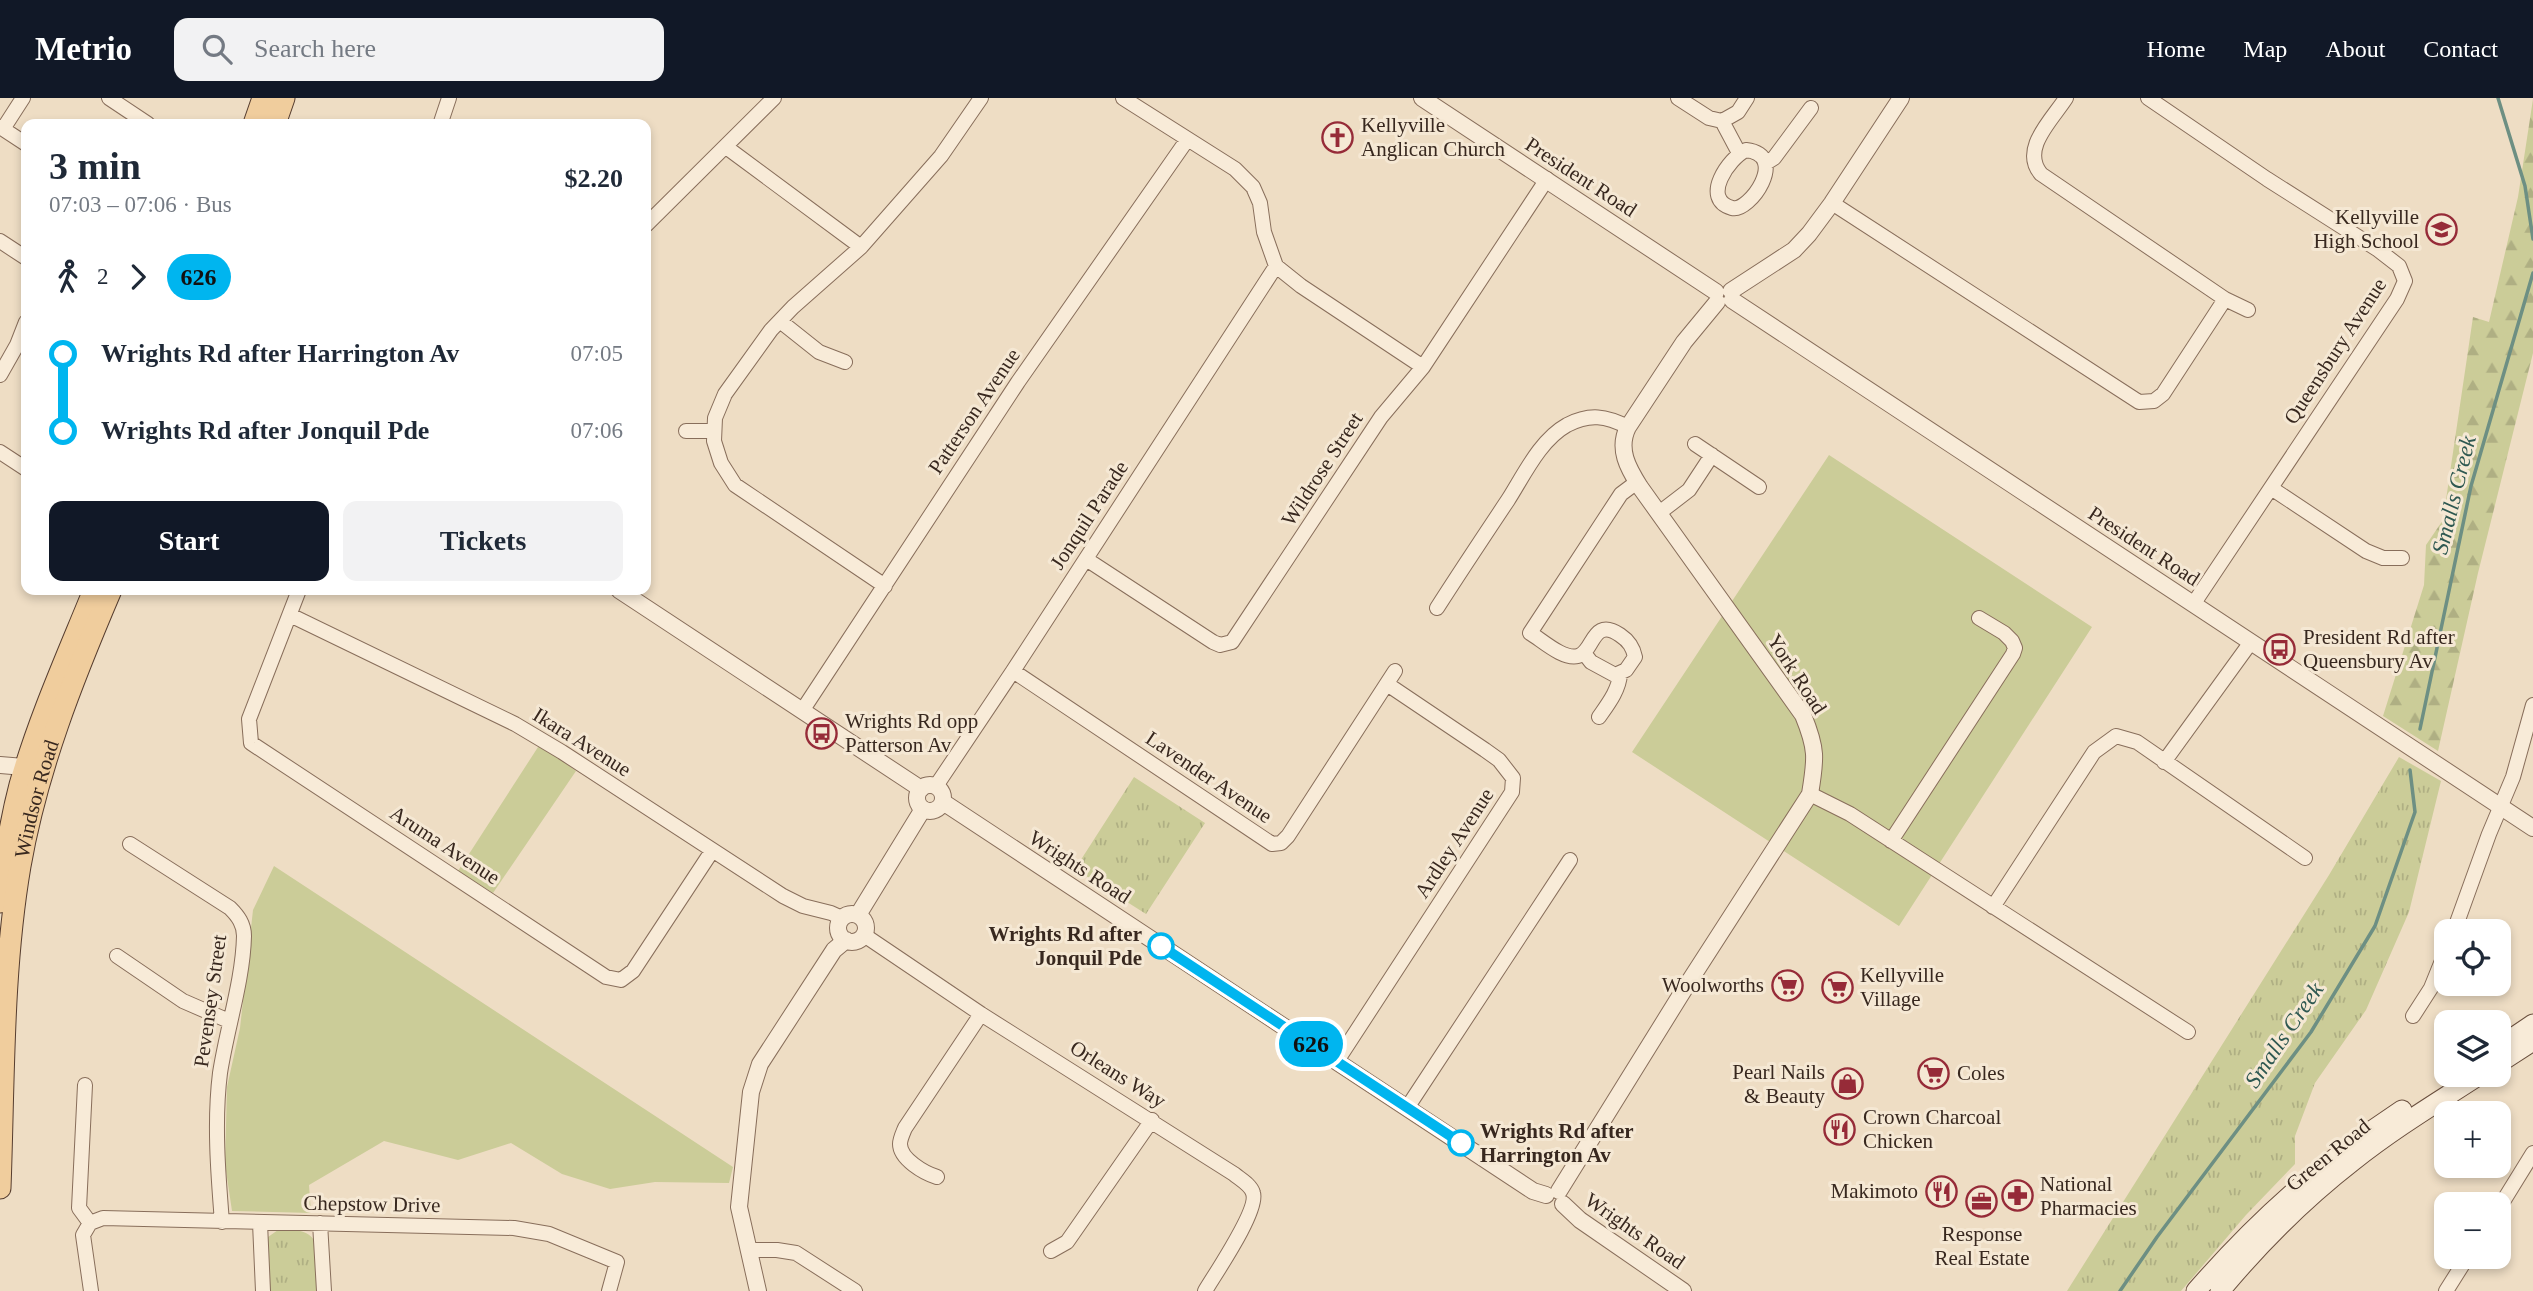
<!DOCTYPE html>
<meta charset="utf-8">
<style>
body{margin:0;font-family:Georgia,serif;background:#f2f2f3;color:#1f2937;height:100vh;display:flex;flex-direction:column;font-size:26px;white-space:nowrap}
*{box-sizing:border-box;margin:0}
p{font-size:23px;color:#747a83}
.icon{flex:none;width:38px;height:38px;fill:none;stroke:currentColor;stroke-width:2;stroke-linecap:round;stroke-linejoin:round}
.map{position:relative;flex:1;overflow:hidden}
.side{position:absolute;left:21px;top:21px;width:630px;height:476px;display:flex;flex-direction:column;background:#fff;border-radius:14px;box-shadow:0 4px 10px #0003}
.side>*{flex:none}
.badge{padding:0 14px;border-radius:23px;font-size:24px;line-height:46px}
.fabs{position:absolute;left:2434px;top:821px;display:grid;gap:14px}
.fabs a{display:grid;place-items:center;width:77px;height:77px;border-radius:14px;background:#fff;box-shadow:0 4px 10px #0003;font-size:35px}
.map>.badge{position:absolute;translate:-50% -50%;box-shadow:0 0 0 4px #fff}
.legs{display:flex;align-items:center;gap:10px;height:77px;padding:0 28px;font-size:23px}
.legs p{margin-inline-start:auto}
.head{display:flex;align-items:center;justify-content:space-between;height:119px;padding:0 28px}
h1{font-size:38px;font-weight:700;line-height:52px}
.primary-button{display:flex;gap:14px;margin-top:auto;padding:14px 28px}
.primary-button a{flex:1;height:80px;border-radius:14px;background:#111827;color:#fff;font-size:28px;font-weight:700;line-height:80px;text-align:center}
.primary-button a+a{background:#f2f2f3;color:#1f2937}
ul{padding:0 28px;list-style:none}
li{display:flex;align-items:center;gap:24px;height:77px;font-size:26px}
li i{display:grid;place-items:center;width:10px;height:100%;margin:0 9px;background:currentColor}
li i::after{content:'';width:18px;height:18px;margin:-9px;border:5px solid;border-radius:50%;background:#fff}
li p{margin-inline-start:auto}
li:first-child i{background:linear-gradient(#0000 50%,currentColor 0)}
li:last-child i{background:linear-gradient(currentColor 50%,#0000 0)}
header{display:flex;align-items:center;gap:42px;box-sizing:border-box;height:98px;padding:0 35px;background:#111827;color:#fff}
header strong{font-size:33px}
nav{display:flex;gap:38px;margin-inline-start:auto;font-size:24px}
.search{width:490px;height:63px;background:#f2f2f3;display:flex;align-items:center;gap:18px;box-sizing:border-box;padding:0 24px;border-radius:14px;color:#747a83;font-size:26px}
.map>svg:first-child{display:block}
</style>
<header>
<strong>Metrio</strong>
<div class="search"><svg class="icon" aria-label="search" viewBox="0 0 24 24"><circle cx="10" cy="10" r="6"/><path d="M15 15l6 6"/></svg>Search here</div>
<nav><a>Home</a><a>Map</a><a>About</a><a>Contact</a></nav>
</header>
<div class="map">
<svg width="2533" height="1193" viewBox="0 0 2533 1193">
<defs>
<pattern id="forest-firs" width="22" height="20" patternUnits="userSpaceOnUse" patternTransform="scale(1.75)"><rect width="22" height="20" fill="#cbcc98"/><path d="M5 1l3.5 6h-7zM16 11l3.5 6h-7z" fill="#afaf83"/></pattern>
<pattern id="park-tufts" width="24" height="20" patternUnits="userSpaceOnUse" patternTransform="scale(1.75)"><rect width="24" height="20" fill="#cbcc98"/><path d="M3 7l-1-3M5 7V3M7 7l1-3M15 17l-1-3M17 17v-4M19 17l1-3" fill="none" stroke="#afaf83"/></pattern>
</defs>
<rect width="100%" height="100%" fill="#eeddc4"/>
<path fill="#cbcc98" d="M1829,357l263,172 -193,299 -267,-174z
M540,646l36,27 -83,122 -35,-22z
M274,768l459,301 -4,16 -74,-1 -45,7 -48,-15 -51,-31 -53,17 -74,-19 -75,44 2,28 -79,-2 -7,-47 2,-77 13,-59 13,-118z"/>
<path fill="url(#forest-firs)" d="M2533,1v254l-55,220 -40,178 -55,-35 41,-131 2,-40 17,-25 30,-203 16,5 29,-125z"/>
<path fill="url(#park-tufts)" d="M2399,659l42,24 -32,131 -43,98 -51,73 -20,53v28l-49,51 -65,76h-114l262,-416z
M1134,679l71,46 -59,91 -71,-45z
M278,1132c14,0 28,-2 36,10l3,51h-47l-4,-46 2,-8z"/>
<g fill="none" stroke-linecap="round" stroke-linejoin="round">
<path stroke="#6d8f83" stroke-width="3.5" d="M2498,0l27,88 8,53
M2420,631l51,-243 62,-213
M2120,1193l37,-54 154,-205 64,-106 40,-114 -5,-42"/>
<defs>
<path id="minor" d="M109,0l39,26
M1123,0l112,71 18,18 7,16 4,29 12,34 25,20 122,81
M1678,0l31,20 13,3 16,-9 9,-14
M2066,0c-14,22 -46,51 -25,76l184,125 23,11
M2148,0l119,81 110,70 22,17 6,15 -8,18 -203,304
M1722,23l17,32
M444,26l-3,-2 8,-24
M0,29l26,17
M3,31l20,-31
M726,49l135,100
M1746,52c44,5 3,63 -14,58 -32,-9 -3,-50 14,-58z
M1766,65l8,-5 37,-50
M1832,105l307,199 15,-1 9,-7 62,-95
M646,127l128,-127
M0,143l26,17
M780,223l39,31 26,10
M0,277l17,-30 9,-23
M686,333h27
M1695,346l64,43
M0,354l26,17
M2271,390l95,63 17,7h19
M1659,415l30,-23 23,-35
M1086,461l127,83 7,3 12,-3 149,-225 42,-50 124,-188
M885,488l-150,-101 -14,-22 -7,-22 1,-23 10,-24 46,-64 22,-23 68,-60 80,-91 40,-58
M299,492l-50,129 2,24 355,234 15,3 12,-9 79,-120
M1437,510c23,-36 47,-72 71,-108 16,-25 32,-60 59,-75 23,-12 39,-9 61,2
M290,517l225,109 47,28 221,144 20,10 28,7 11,5
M1584,555l7,9 24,13 11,-5 9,-13c-2,-10 -6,-16 -15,-22 -28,-19 -26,17 -42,21 -15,4 -36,-16 -48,-23l91,-139 16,-12
M1013,573l259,173 9,-1 7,-7 107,-165
M802,613l216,-329 169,-242
M1599,619c9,-13 20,-27 21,-43
M2164,664l87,-120
M936,688l77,-115 263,-405
M1810,696l40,20 338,218
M1891,743l122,-187 2,-6 -3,-7 -8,-8 -25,-15
M130,746l100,64c8,8 14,16 14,28 -1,44 -17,92 -24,137 -6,48 -2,100 2,149
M1993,809l101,-155 22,-16 21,6 168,116
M2454,833l35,-97 24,-57 20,-72
M864,837l117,79 253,160c6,5 17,11 19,19 6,17 -38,81 -48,98
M117,858l66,45 46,20
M2413,918l18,-28 15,-37
M1337,963l175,-269 1,-14 -14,-18 -14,-10 -98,-66
M85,987l-6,123 11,15
M1407,1010l163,-248
M937,1079c-13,-4 -37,-18 -37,-33 0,-5 3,-11 5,-16l76,-114
M2499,1110l34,-55
M90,1125l13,-5 411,10 35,6 68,28 -8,29
M90,1125l-7,12 8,56
M260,1125l3,68
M320,1125l4,68
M750,1152h27l19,3 59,38
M1051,1153l16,-9 85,-122
M2446,1193l22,-35"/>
<path id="tertiary" d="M1422,0l294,194
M1731,193l63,-41 15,-16 23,-31 69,-105
M1732,202l801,528
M619,492l302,199
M0,667l36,3
M917 700a13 13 0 1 1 26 0a13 13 0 1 1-26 0Z
M943,704l590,389 13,4
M838 830a14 14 0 1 1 28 0a14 14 0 1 1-28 0Z
M858,817l65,-106
M1559,1093l126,-203 125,-194c6,-36 7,-45 -7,-79l-163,-228c-12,-19 -23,-38 -12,-60l56,-85 33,-40
M1563,1106l17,16 103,71
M758,1193l-19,-84 12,-115 9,-28 74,-114 12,-10"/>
<path id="secondary" d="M2499,949l34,-23
M2499,965l34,-22
M2196,1193c63,-72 127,-129 206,-181
M2220,1193c40,-48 84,-92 133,-130 40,-32 85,-59 128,-87"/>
<g id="primary">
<path d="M254,26l9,-26"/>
<path d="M275,26l9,-26"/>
<path d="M0,804c4,-39 10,-79 20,-117 19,-67 48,-131 74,-195"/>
<path id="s1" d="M0,1090c4,-107 2,-216 20,-322 17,-97 53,-187 91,-276"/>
</g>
</defs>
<use href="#minor" stroke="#886e5b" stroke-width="16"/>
<use href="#tertiary" stroke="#886e5b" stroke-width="18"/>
<use href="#secondary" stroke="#6a4f3e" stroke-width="21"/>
<use href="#primary" stroke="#563d2f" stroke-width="23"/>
<use href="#minor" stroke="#f8ebd8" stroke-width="14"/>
<use href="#tertiary" stroke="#f8ebd8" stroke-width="16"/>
<use href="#secondary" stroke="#f8ebd8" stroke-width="19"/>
<use href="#primary" stroke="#f0cd9d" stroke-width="21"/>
</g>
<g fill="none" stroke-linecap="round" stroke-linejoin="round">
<defs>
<path id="line-1" d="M1161,848l300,197"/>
</defs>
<use href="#line-1" stroke="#fff" stroke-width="16"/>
<use href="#line-1" stroke="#00b5ef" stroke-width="10"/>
</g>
<defs>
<symbol id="church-ring" viewBox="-11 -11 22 22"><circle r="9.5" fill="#f5e8d4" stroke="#962b38" stroke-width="1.5"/><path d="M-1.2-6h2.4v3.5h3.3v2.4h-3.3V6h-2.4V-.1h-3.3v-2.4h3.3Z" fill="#962b38"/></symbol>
<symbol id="school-ring" viewBox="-11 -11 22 22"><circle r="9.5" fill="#f5e8d4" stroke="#962b38" stroke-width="1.5"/><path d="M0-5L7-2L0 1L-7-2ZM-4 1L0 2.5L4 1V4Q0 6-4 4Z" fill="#962b38"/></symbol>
<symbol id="bus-ring" viewBox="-11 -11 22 22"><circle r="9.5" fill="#f5e8d4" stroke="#962b38" stroke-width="1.5"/><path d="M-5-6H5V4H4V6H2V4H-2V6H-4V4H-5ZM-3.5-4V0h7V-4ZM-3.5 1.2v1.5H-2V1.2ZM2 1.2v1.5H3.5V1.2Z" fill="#962b38"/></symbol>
<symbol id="supermarket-ring" viewBox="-11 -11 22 22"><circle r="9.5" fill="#f5e8d4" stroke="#962b38" stroke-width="1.5"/><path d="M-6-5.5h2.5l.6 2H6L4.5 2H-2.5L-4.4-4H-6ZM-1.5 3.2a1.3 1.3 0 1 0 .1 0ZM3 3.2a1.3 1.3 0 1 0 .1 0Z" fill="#962b38"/></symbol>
<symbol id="shop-ring" viewBox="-11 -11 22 22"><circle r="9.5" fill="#f5e8d4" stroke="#962b38" stroke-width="1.5"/><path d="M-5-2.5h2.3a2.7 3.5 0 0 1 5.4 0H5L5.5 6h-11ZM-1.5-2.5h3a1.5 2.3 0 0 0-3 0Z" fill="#962b38"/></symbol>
<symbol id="restaurant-ring" viewBox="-11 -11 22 22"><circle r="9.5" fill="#f5e8d4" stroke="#962b38" stroke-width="1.5"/><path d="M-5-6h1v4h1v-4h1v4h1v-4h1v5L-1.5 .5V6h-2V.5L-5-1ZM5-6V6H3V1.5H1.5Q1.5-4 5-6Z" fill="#962b38"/></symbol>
<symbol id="pharmacy-ring" viewBox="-11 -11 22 22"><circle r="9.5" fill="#f5e8d4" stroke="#962b38" stroke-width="1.5"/><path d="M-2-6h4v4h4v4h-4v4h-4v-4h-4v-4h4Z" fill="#962b38"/></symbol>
<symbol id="office-ring" viewBox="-11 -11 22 22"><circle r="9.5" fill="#f5e8d4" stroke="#962b38" stroke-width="1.5"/><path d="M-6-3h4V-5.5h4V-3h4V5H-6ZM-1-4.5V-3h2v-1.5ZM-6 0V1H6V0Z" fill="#962b38"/></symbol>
</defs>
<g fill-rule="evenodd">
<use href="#church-ring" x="1320" y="22" width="35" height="35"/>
<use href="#school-ring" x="2424" y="114" width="35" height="35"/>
<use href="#bus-ring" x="2262" y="534" width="35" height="35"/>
<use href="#bus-ring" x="804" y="618" width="35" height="35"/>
<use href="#supermarket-ring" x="1770" y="870" width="35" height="35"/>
<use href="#supermarket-ring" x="1820" y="872" width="35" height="35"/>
<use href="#supermarket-ring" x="1916" y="958" width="35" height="35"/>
<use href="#shop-ring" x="1830" y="968" width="35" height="35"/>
<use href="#restaurant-ring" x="1822" y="1014" width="35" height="35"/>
<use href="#restaurant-ring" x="1924" y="1076" width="35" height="35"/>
<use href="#pharmacy-ring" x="2000" y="1080" width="35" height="35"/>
<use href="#office-ring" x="1964" y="1086" width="35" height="35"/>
</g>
<g fill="#fff" stroke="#00b5ef" stroke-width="3.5">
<circle cx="1161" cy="848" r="12"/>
<circle cx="1461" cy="1045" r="12"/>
</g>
<g text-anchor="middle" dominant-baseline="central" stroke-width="6" stroke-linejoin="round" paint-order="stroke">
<g font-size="21" fill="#38281f" stroke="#f5e8d4" text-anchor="start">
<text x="1361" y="27">Kellyville<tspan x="1361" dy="24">Anglican Church</tspan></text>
<text x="2419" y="119" text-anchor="end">Kellyville<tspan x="2419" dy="24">High School</tspan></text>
<text x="2303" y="539">President Rd after<tspan x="2303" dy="24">Queensbury Av</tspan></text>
<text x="845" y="623">Wrights Rd opp<tspan x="845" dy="24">Patterson Av</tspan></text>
<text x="1860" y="877">Kellyville<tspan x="1860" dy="24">Village</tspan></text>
<text x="1764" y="887" text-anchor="end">Woolworths</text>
<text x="1825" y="974" text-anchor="end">Pearl Nails<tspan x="1825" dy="24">&amp; Beauty</tspan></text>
<text x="1957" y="975">Coles</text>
<text x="1863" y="1019">Crown Charcoal<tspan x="1863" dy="24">Chicken</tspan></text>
<text x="2040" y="1086">National<tspan x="2040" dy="24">Pharmacies</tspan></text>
<text x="1918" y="1093" text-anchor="end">Makimoto</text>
<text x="1982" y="1136" text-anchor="middle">Response<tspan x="1982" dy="24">Real Estate</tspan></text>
</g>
<g font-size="21" fill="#38281f" stroke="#f5e8d4">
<text transform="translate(1581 79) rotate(33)">President Road</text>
<text transform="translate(2335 253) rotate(-57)">Queensbury Avenue</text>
<text transform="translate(974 313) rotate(-56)">Patterson Avenue</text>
<text transform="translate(1322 371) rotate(-57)">Wildrose Street</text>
<text transform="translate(1089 417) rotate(-57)">Jonquil Parade</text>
<text transform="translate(2144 448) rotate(33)">President Road</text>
<text transform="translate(1797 576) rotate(57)">York Road</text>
<text transform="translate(582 644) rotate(32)">Ikara Avenue</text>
<text transform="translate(1209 679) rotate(34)">Lavender Avenue</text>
<text stroke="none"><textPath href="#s1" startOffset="392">Windsor Road</textPath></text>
<text transform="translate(1454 745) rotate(-57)">Ardley Avenue</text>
<text transform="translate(445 747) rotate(33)">Aruma Avenue</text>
<text transform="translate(1080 769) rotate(33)">Wrights Road</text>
<text transform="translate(210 903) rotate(-82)">Pevensey Street</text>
<text transform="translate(1118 976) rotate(32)">Orleans Way</text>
<text transform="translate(2328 1057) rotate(-39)">Green Road</text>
<text transform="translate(372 1106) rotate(1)">Chepstow Drive</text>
<text transform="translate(1635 1133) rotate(35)">Wrights Road</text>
</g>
<g font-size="21" font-weight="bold" fill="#38281f" stroke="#f5e8d4" text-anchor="end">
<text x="1142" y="836">Wrights Rd after<tspan x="1142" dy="24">Jonquil Pde</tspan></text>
<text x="1480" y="1033" text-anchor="start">Wrights Rd after<tspan x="1480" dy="24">Harrington Av</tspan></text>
</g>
<g font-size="23" font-style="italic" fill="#2e5851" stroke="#f5e8d4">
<text transform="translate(2454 397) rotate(-76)">Smalls Creek</text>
<text transform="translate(2284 937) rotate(-56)">Smalls Creek</text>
</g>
</g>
</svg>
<div class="fabs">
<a><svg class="icon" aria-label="locate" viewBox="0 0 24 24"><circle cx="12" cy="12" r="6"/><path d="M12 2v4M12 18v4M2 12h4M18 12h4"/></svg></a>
<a><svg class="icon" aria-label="layers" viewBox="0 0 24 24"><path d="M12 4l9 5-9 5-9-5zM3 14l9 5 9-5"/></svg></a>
<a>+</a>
<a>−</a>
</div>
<b class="badge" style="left:1311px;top:946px;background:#00b5ef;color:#111">626</b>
<section class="side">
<div class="head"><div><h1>3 min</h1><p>07:03 – 07:06 · Bus</p></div><b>$2.20</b></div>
<div class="legs"><svg class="icon" aria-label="walk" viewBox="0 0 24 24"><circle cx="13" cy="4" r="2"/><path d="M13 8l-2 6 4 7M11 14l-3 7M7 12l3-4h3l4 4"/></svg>2<svg class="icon" aria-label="forward" viewBox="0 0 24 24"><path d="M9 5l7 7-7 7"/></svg><b class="badge" style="background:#00b5ef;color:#111">626</b></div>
<ul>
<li><i style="color:#00b5ef"></i><b>Wrights Rd after Harrington Av</b><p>07:05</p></li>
<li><i style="color:#00b5ef"></i><b>Wrights Rd after Jonquil Pde</b><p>07:06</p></li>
</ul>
<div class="primary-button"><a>Start</a><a>Tickets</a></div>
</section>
</div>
